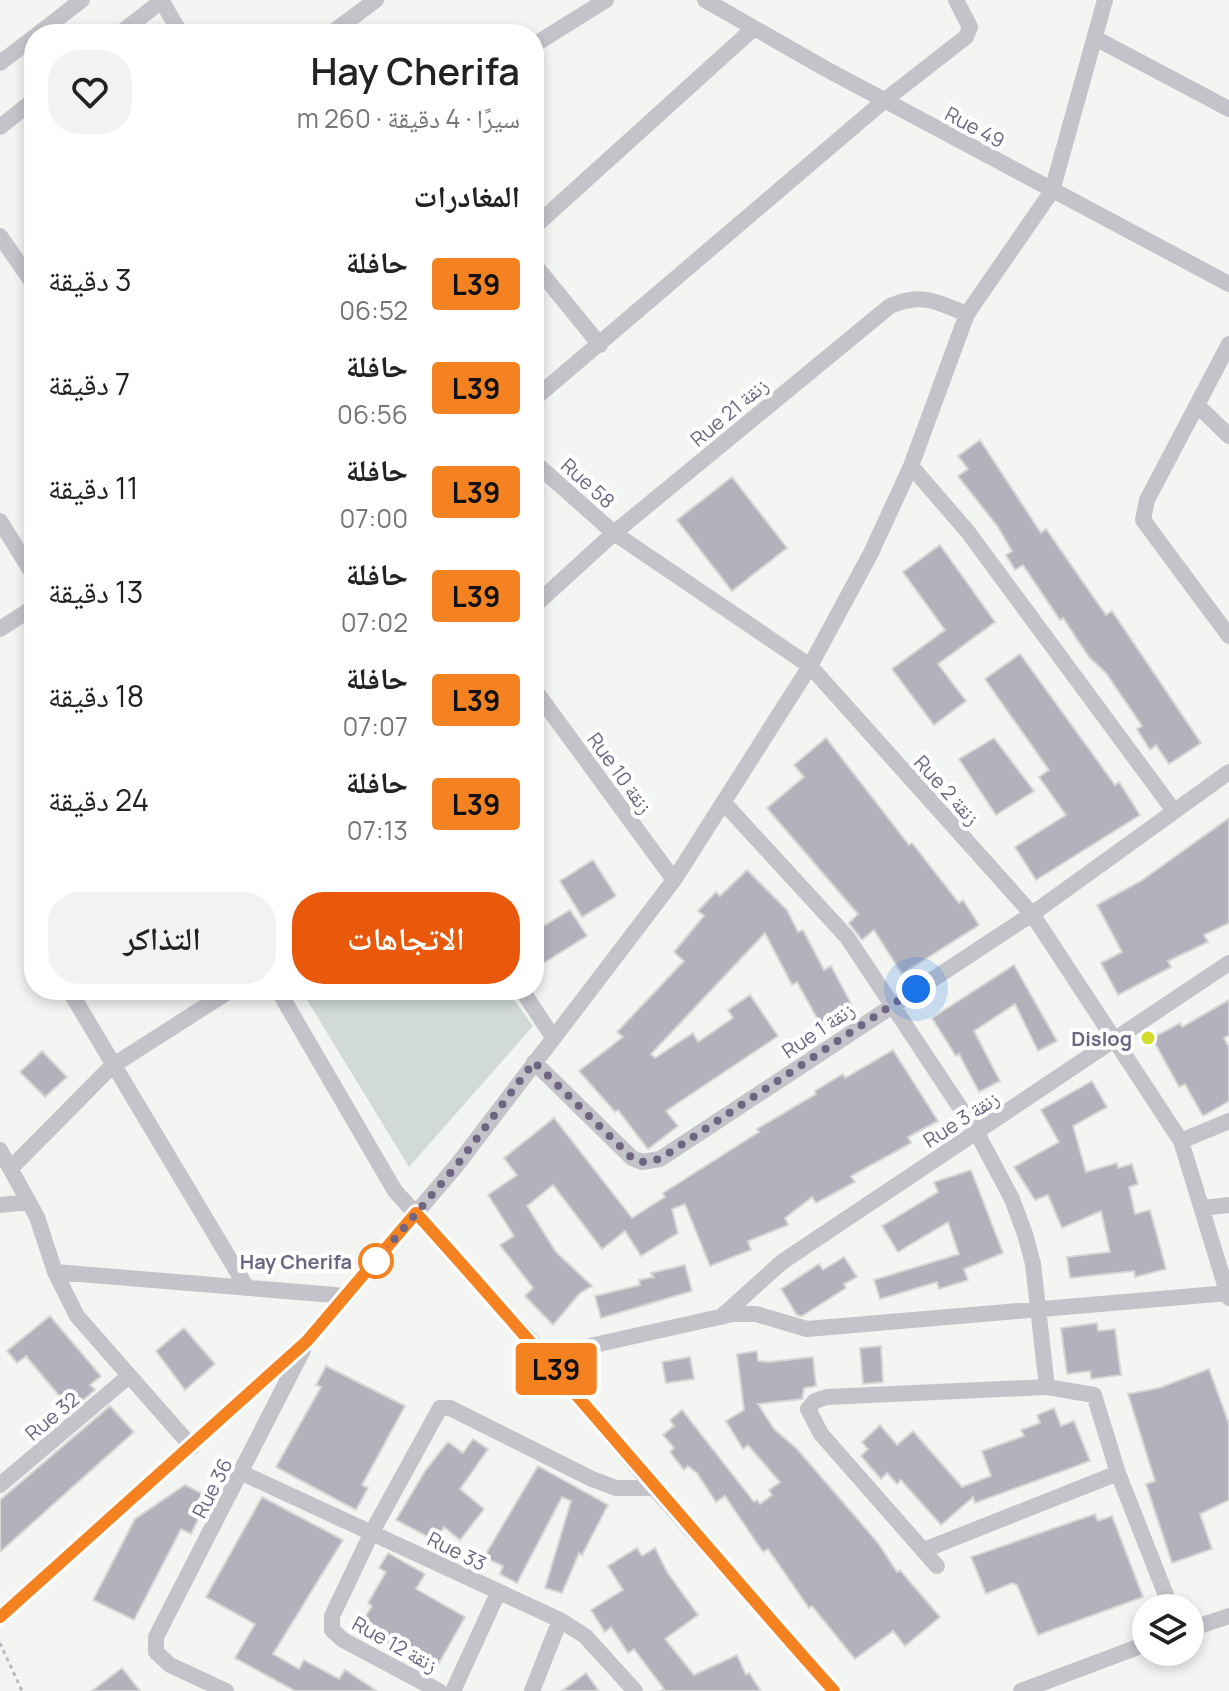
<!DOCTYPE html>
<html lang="ar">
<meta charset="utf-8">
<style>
body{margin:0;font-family:Manrope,"Noto Naskh Arabic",sans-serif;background:#f2f2f2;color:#222;direction:rtl;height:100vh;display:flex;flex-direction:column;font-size:30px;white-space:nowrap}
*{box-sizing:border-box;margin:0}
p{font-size:26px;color:#767676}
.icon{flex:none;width:44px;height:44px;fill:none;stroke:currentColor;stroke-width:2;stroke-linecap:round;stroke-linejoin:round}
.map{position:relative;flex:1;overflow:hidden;direction:ltr}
.drawer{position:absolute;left:24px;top:24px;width:520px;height:976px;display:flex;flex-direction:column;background:#fff;border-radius:32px;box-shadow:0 4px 12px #0003;direction:rtl}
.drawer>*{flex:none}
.badge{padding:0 16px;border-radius:6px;font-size:28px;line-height:52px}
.tools{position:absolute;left:1132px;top:1594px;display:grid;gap:16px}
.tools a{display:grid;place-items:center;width:72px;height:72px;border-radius:50%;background:#fff;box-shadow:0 4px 12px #0003;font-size:40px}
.you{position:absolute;width:40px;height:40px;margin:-20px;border:6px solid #fff;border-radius:50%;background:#1a73e8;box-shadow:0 0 0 12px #1a73e833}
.map>.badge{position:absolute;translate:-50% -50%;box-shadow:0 0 0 4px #fff}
h2{padding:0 24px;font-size:30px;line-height:72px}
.round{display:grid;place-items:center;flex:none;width:84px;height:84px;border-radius:32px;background:#f2f2f2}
.head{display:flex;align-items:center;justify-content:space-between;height:136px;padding:0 24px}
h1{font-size:38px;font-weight:600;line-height:60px}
.primary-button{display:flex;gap:16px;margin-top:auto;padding:16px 24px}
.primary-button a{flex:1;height:92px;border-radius:32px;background:#ea580c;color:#fff;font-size:32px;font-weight:600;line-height:92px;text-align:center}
.primary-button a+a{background:#f2f2f2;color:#222}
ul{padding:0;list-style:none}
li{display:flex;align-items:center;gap:24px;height:104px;padding:0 24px}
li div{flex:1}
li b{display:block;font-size:30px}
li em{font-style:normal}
li .badge{min-width:88px;font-weight:700;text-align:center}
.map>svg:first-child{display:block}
</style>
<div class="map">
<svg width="1229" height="1691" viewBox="0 0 1229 1691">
<rect width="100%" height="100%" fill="#f3f5f2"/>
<path fill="#d1dad5" d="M301,990h206l26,36 -124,141z"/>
<path fill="#b3b1bc" stroke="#d5d7d5" stroke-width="2" d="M980,440l61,93 5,-4 60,86 6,-4 89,132 -32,21 -13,-19 -6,5 -13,-21 5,-3 -36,-53 -17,-16 -26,-39 -3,2 -37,-55 -8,5 -9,-15 6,-4 -14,-24 -40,-51 10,-7 -10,-13z
M732,477l55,71 -55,43 -55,-71z
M940,545l55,77 -57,42 28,37 -32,24 -42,-56 53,-39 -42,-58z
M1020,654l95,131 4,-3 21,33 -104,65 -21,-33 51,-32 -27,-38 10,-7 -64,-91z
M826,738l83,107 3,-2 47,60 4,-3 16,25 -77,49 -28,-44 -12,10 -13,-17 9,-9 -91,-106 37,-31 -10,-12z
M994,738l40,53 -38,24 -37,-56z
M1229,818v105l-25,12 4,7 -40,19 3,6 -53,28 -17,-32 21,-11 -25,-47 44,-24z
M593,860l23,36 -34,21 -22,-36z
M747,870l40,40 11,22 5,-2 21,40 7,-4 23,43 -32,18 -25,-45 -5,3 -27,-52 -114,121 4,4 38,-25 5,9 35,-24 -5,-8 22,-15 28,41 -112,75 12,15 -30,23 -30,-39 -3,2 -36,-41 44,-34 -6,-5 67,-71 -10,-9 30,-36 -6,-5 18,-19 4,4z
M570,910l17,26 -45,28 -8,-12v-20z
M1014,965l43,76 -19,10 -23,-47 -41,27 26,50 -21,11 -20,-38 -3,2 -24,-38z
M1229,1000v35l-5,3 5,10v53l-26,15 -18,-32 -6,3 -27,-49 28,-15 2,4z
M893,1050l45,71 -30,16 3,6 -60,33 4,6 -39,21 -4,-6 -27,21 3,7 -40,16 3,9 -41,16 -25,-62 -13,5 6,24 -37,23 -16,-25 -23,18 -49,-64 -26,21 29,46 36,34 -12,7 -27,32 -28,-29 8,-8 -33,-43 14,-9 -26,-41 29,-20 -13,-17 50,-40 78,100 33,-21 -2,-4 96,-61 -2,-3 59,-35 -1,-3 28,-17 2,4z
M42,1051l25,26 -22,20 -25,-25z
M1092,1081l15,26 -34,19 13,46 31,-9 1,5 14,-4 6,20 -9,3 6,27 15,-4 16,59 -31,8 -1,-6 -64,7 -3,-21 43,-5 -9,-41 -39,17 -14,-33 -13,5 -21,-33 45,-25 -18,-32z
M971,1170l32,83 -39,16 4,11 -29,9 -2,-7 -57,17 -6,-19 85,-26 -11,-32 -50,30 -16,-26 56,-34 -4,-10z
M844,1257l13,20 -13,7 2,4 -44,28 -5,-1 -16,-26 38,-25 4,6z
M685,1265l7,26 -91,27 -6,-22 45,-11 -1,-5 15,-3 -3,-4z
M50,1316l51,60 -11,9 5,5 -24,20 -45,-54 -9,7 -10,-12z
M1097,1323l1,8 17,-2 6,46 -30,4 -1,-8 -23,3 -6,-46z
M184,1328l31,36 -30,26 -29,-39z
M881,1346l2,36 -20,2 -3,-36z
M757,1351l1,10 11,1 44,-5 3,29 -12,2 -2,11 -44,5 16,25 23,20 81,94 19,29 3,-2 40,47 -35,29 -12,-15 -38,28 -43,-53 -3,2 -41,-59 -5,3 -38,-56 -9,6 -19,-29 -9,-7 -4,4 -14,-18 4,-4 -11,-13 11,-9 -4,-6 12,-10 72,92 3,-2 3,4 12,-9 -3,-5 11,-8 -32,-37 -5,4 -17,-28 18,-11 -7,-56z
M690,1357l4,22 -28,4 -4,-21z
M326,1366l79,40 -43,79 6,3 -12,22 -80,-43 45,-80 -5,-2z
M1209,1369l20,55v76l-29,14 12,35 -40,14 -26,-79 9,-3 -27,-87 31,-6z
M110,1406l24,26 -134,120v-52z
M1054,1408l7,18 13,-5 16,40 -115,42 -2,-6 -32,28 -40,-45 -4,4 -10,-11 -6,6 -20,-23 7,-7 -6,-7 18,-17 17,20 16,-14 49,56 29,-11 -9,-25 42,-15 -3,-6 19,-7 -3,-8z
M473,1439l15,10 -28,40 24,20 -24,31 -16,-13 -8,14 -40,-21 29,-49 23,-29 15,11z
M538,1466l70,39 -26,50 -3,-2 -17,40 -17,-5 26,-87 -9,-4 -45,86 -17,-9 3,-8 -19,-9z
M185,1485l24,12 -18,37 -10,-5 -47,91 -41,-20 42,-81z
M262,1497l81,43 -70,114 26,15 5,-9 35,19 6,-9 32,21h-82l-60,-33 20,-34 -49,-27z
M1095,1514l3,7 14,-5 31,81 -105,38 -21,-50 -5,-2 -26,11 -15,-37z
M637,1548l5,8 13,-8 12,24 31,43 -33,24 29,36 43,-20 9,20 3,-2 12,18h-100l3,-2 -30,-40 -6,4 -17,-26 -6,5 -14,-22 32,-20 -15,-24z
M388,1553l37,21 -9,15 49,28 -30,53 -76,-43 13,-21 -4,-3 18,-31 -7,-4z
M122,1668l18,23h-48z
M586,1673l13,18h-37z"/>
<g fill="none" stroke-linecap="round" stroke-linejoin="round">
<path stroke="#bab9be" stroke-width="3" stroke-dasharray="4 4" stroke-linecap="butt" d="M0,1643l22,48"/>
<path stroke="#c5c3ca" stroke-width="16" d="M161,0l20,34
M705,0l121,69 403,215
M38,34l44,-34
M119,34l44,-34
M330,34l46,-34
M1095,38l134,71
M534,45l72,-45
M0,63l34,-26
M0,127l34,-27
M534,227l219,-198
M0,236l34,49
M534,264l66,81
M1229,344l-82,156 -4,20 86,116
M534,399l351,-299 81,-63 4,-10 -14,-27
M1197,405l32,31
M534,462l80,71 196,133 222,248 149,227 48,157
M911,466l57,66 206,279
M0,521l34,55
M534,606l80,-73 276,-227c32,-14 47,-4 77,8
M0,629l34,-22
M534,689l140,191
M724,803l123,134 130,196 35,66 13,35 8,30 14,123 47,8 24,78 53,135
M69,990l178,298
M278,990l117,201 150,165 109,132 180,203
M522,990l30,46
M534,1062l98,96 10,4 18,-3 372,-245 197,-142
M1181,1141l48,-20
M0,1150l37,67 18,55 22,44 115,131
M12,1167l100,-101 119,-76
M0,1205l29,-3
M1203,1208l26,-3
M55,1272l292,24
M721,1317l61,-55 447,-299
M545,1356l188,-42h23l51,15 422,-36
M242,1473l318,147 25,16 50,55
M0,1485l129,-109
M924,1550l194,-77
M937,1566l-116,-132 -13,-25 7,-8 12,-4 220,-10
M0,1617l307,-276 150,-176 217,-285 136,-214 61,-113 40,-87 56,-152 85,-123 53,-191
M1190,1629l39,-13
M226,1691l-56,-26 -14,-13v-15l147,-287
M439,1691l-96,-51 -11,-10v-14l40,-84 68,-124h10l142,71 24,9h38
M453,1691l45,-98
M532,1691l28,-71
M1021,1691l125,-47"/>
</g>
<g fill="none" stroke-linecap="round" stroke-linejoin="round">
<defs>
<path id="line" d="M0,1617l307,-276 109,-128c142,157 277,320 418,478"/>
</defs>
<use href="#line" stroke="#fff" stroke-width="18"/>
<use href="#line" stroke="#f58220" stroke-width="12"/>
<path stroke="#6d6582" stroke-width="8" stroke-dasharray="0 14.4" d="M376,1261l81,-96 77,-103 98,96 10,4 18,-3 256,-170"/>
</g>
<circle fill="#d3dc2b" stroke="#fff" stroke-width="3" cx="1148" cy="1038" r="8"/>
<circle fill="#fff" stroke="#f58220" stroke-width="4" cx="376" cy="1261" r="16"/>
<g text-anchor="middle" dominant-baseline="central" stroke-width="8" stroke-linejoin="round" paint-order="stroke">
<g font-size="20" fill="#6d6582" stroke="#fff">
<text transform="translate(975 127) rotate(28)">Rue 49</text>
<text transform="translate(729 412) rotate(-40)">Rue 21 زنقة</text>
<text transform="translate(588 483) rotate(42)">Rue 58</text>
<text transform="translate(620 773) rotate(54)">Rue 10 زنقة</text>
<text transform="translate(947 790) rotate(48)">Rue 2 زنقة</text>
<text transform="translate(818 1030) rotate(-34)">Rue 1 زنقة</text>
<text transform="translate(961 1119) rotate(-33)">Rue 3 زنقة</text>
<text transform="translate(52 1416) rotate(-40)">Rue 32</text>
<text transform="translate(212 1488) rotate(-63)">Rue 36</text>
<text transform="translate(457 1551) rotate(26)">Rue 33</text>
<text transform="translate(395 1644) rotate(29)">Rue 12 زنقة</text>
</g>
<g font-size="20" font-weight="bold" fill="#6d6582" stroke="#fff" text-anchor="end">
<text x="1132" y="1038">Dislog</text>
</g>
<g font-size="20" font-weight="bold" fill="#6d6582" stroke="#fff" text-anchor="end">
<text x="352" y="1261">Hay Cherifa</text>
</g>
</g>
</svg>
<div class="tools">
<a><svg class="icon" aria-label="layers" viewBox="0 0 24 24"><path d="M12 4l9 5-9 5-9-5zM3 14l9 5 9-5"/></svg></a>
</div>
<div class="you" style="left:916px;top:989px"></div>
<b class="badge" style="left:556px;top:1369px;background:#f58220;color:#111">L39</b>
<section class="drawer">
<div class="head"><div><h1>Hay Cherifa</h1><p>سيرًا · 4 دقيقة · 260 m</p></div><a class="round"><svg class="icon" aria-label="heart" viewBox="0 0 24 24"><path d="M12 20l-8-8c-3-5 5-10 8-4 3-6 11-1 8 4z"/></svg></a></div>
<h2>المغادرات</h2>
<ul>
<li><span class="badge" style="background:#f58220;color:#111">L39</span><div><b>حافلة</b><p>06:52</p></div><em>3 دقيقة</em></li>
<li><span class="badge" style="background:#f58220;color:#111">L39</span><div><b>حافلة</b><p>06:56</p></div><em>7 دقيقة</em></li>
<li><span class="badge" style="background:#f58220;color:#111">L39</span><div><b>حافلة</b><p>07:00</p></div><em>11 دقيقة</em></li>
<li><span class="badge" style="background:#f58220;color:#111">L39</span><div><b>حافلة</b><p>07:02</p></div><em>13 دقيقة</em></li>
<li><span class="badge" style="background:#f58220;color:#111">L39</span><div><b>حافلة</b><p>07:07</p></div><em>18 دقيقة</em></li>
<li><span class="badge" style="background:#f58220;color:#111">L39</span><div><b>حافلة</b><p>07:13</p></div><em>24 دقيقة</em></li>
</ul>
<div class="primary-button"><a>الاتجاهات</a><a>التذاكر</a></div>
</section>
</div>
